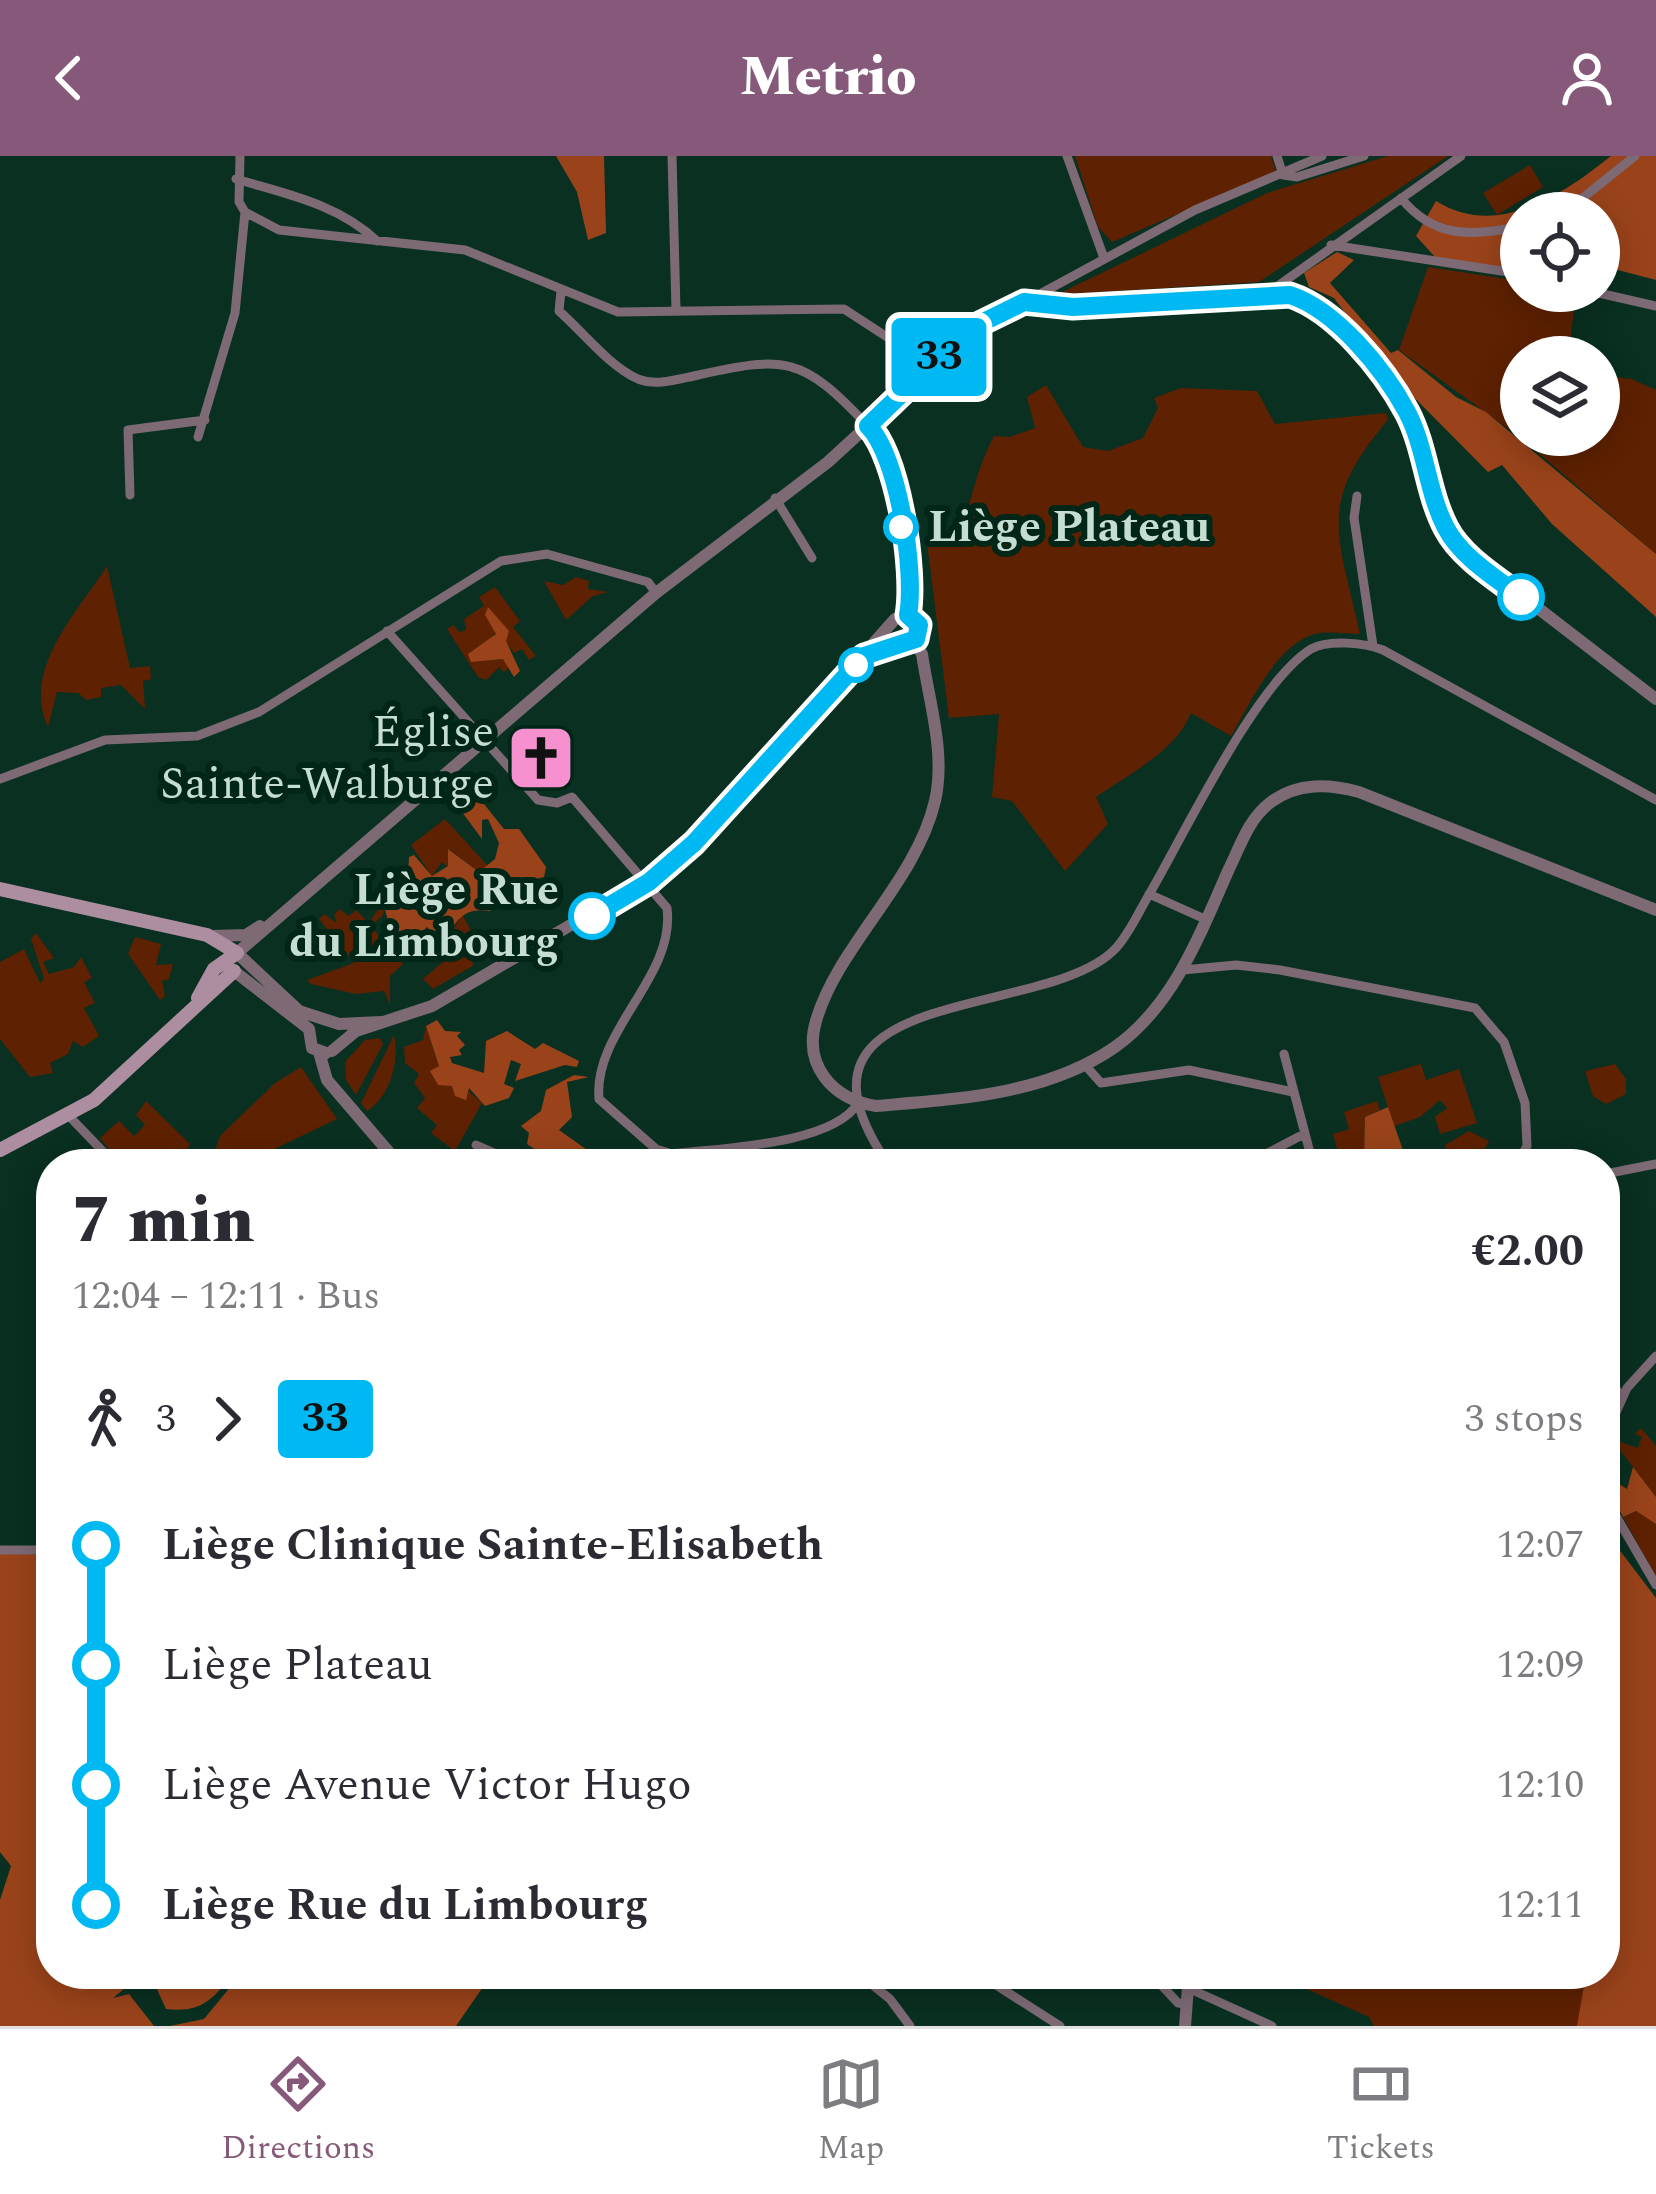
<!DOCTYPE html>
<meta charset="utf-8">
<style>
body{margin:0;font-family:Spectral,serif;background:#f7f7f7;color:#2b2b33;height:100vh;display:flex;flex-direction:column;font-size:45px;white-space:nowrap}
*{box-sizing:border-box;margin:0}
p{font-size:39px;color:#7c7c81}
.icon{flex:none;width:66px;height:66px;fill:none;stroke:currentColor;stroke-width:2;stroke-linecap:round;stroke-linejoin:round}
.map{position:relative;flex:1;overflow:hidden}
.panel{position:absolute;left:36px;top:993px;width:1584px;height:840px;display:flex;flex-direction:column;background:#fff;border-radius:48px;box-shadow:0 6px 30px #0003}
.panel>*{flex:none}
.badge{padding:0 24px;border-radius:9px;font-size:42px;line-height:78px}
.tools{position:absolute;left:1500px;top:36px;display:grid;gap:24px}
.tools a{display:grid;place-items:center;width:120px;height:120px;border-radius:50%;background:#fff;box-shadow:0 6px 30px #0003;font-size:60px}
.map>.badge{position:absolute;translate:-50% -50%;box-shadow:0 0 0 6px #fff}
.legs{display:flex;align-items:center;gap:18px;height:132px;padding:0 36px;font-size:39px}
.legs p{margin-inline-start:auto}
.headline{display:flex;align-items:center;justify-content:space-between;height:204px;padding:0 36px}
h1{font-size:66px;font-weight:800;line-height:90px}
ul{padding:0 36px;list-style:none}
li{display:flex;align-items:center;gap:42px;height:120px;font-size:45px}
li i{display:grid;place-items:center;width:18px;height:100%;margin:0 15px;background:currentColor}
li i::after{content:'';width:30px;height:30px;margin:-15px;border:9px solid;border-radius:50%;background:#fff}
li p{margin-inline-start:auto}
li:first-child i{background:linear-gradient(#0000 50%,currentColor 0)}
li:last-child i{background:linear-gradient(currentColor 50%,#0000 0)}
header{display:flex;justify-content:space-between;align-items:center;height:156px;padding:0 36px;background:#865879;color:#fff;font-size:54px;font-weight:800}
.tabs{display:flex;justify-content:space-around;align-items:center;height:168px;border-top:3px solid #e1e1e2;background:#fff;font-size:33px;color:#7c7c81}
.tabs a{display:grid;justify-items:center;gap:6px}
.tabs .current{color:#865879}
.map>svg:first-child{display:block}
</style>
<header><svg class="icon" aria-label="back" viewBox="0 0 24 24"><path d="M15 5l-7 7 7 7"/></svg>Metrio<svg class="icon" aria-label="person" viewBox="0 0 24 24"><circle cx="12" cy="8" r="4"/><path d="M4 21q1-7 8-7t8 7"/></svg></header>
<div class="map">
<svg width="1656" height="1870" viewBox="0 0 1656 1870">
<rect width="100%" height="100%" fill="#093021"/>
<path fill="#5e2101" d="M1075,0h196l5,16 -164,70 -14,-15z
M1388,0h60l-189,126 -203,13 211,-102z
M1530,9l13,22 -46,28 -14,-22z
M1428,111l93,14v10h23l30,19 -6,47h-47v78h78v-60l33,4 24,11v164l-136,-117 -121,-87z
M1046,229l37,62 25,4 35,-13 15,-30 -4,-10 27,-10 76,3 18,33 111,-11 2,7c-72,84 -50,113 -28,214 -15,0 -34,-4 -48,1 -37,12 -63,71 -81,101l-40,-23c-15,38 -62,61 -95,84l12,27 -43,47 -53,-70 -20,-4 7,-83 -50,4 -22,-175 34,-6c9,-35 16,-69 33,-101l16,1 25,-9 -8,-31z
M107,410l23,102 20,-2 1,13 -8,2 2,28 -24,-24 -20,3v9l-15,3 -8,-7 -21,-1 -9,35c-27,-58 29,-114 59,-161z
M576,421l13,4 -1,8 20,3 -15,4 -27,24 -22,-39 19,4z
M495,431l25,34 -7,6 23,29 -7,4 -7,-11 -8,4 -29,-38 11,18 -17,16 1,12 23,-2 7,8 -6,5 -5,-5 -13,13 -8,-3 -31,-48 7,-4 5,7 7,-2 -2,-11 20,-13 -5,-9z
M445,663l43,47 -9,6 -30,-23v19l-7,-6 -10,14 -21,-31z
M386,741l-3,18 -12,11 32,38 -13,12v29l-6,-14 -28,3 -45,-10 -4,-4 47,-17 -35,-44 5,-5 13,9 -3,-8 5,-6 10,7 7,-6 13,13z
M462,758l11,20 -11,7 12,24 -41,24 -10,-10 28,-24 -7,-9z
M36,777l18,25 -11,4 6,12 25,-7 7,-10 11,21 -8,4 11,21 -11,5 15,28 -16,11 -10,-6 -5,13 -18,9 3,10 -23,4 -30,-38v-77l24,-13 16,34 4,-4 -13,-40z
M135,781l26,7 -5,21 17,-1 -4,15 -7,2 3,15 -5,4 -32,-46z
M426,870l13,40 43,37 -27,48 -24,-18 6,-8 -20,-17 8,-10 -11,-15 5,-9 -14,-11 -1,-16 19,-7z
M394,879c6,26 -4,62 -27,76l-6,-8z
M365,884l15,-2 3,6 -27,51 -10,-15 -1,-18z
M1421,908l5,16 33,-11 18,54 -37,11 -5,-17 12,-9 -7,-8 -20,17 -26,9 -16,-49z
M1615,908l11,15v15l-20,10 -13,-8 -8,-25z
M301,911l36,52 -67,32 -3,13h-24l-13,-15 -11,9 -4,-8 5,-14 55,-53z
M146,945l44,43 -11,20h-23l-9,-7 -26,7 -21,-26 19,-17 15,15 11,-11 -9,-10z
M1377,945l3,9 -15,7 -1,39 14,8h-30l4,-15 -14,3 -5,-18 16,-5 -5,-17z
M1469,975l20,10 -12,23h-26l-6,-19z
M1641,1272l15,18v51l-39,-51v-5l21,7 4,-11 -7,-3z
M1636,1355l20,13v53l-33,-60z
M1656,1471v399h-282l-5,-9 -96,-43h332z"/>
<path fill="#9a431a" d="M556,0h48l2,77 -18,7 -11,-48z
M1611,0h45v124l-57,-15v-52h-78v57l-85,-12 -20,-22 20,-35c61,38 125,-5 175,-45z
M1337,96l17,8 -24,23 61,70 7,-3 58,47 30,15 170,142v63l-104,-93 -50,-59 -14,7 -103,-104 -51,-70 -25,-11 -5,-14z
M488,451l21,24 -3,10 14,30 -6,6 -11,-18 -32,3 -3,-8 28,-20 -11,-19z
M476,638l28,35h15l27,38 -2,10 -30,7 4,10 -6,8h-7l-2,-8 -11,7 -2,10c-26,-4 -36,9 -46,35l-17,-19 -8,8 -6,-6 -14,12c-10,-15 -23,-43 -9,-64l13,8 -1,16 15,10 7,-20 -16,-14 1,-20 5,-2 18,21 16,-10v-17l31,23 16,-13 4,-16 -11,-24 -6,1v19l-20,-27z
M437,864l8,11 16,1 -4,4 8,9 -6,5 3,5 -12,2 2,6 32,10 2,-32 21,-10 28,18 8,-6 36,18 -2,6 -12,-2 -50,16 6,-17 -10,-4 -7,24 10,4 -5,10 -24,8 -16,-18 -3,12 -11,-4 -3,-10 -14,-1 -8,-14 9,-5 -13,-40z
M574,919l15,2 -22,5 5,35 -13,13 48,34h-50l-30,-20 2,-11 -8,-7 20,-15 5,-21z
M1388,951l18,52 4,5h-32l-14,-8 1,-39z
M1633,1311l23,30v27l-20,-13 -13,6 -17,-32 7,-5 14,9z
M1605,1375l51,67v428h-79l9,-52h19z
M0,1395l51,5v418h79l-5,14 -12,10 16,-4 25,32h-154v-126l11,-34 -11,-14z
M150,1818h82c-19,27 -33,39 -66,35z
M241,1818h251l-36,52h-286l34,-7z"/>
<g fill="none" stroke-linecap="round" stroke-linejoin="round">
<path stroke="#7d6a75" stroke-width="9" d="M240,0l-1,46 6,10 34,18 186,20 153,62 226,-3 86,56
M672,0l4,154
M1067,0l37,102
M1277,0l6,19
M1283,19l14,2 67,-21
M236,23c50,15 102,25 141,62
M1401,42c34,42 70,37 120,29
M1564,57l71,-57
M1331,89l190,29
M561,135l-2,20c24,21 50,55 79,68 18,7 37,1 56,-3 92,-21 108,-20 174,50
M1590,135l66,15
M1265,139l196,-139
M1027,145l168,-91 127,-54
M198,281l37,-124 10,-101
M130,339l-2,-65 77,-10
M1357,340l-3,22 19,128
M775,342l37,60
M387,475l151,169 19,3 15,-6 95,111c9,69 -74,122 -68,191l57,50 16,5c47,-6 161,-9 186,-51
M0,623l105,-39 92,-4 62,-24 242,-151 46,-7 101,28 8,11
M1149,738l58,26
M1183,814l53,-5 44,5 195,38 29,34 21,61 2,43 -10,18
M1284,898l29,110
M1085,909l16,18 88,-13 104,22
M68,959l47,49
M476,989l43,19
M888,1008c-126,-184 160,-142 228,-216 14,-15 23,-37 34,-55 35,-60 106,-210 161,-244 18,-10 54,-6 72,1l273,150
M1247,1008l57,-30
M1605,1018l51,-10
M1605,1214l16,27
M1605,1281l22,-49 29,-32
M1605,1341l51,88
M0,1394h51
M859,1818l31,25 20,27
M979,1818l81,52
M1151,1818l27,29 9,1
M1188,1832l84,38"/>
<path stroke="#7d6a75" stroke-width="12" d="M868,270c30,28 48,148 40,189l11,10 -5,17 8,12c7,48 24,99 13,147 -19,81 -98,146 -119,220 -13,44 16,78 60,85 81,-7 170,-11 239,-59 58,-41 85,-112 113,-176 12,-24 20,-52 43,-69 27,-20 58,-18 88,-10l297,118
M871,498l26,-12h17
M211,780l35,-1 14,-9
M234,815l75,58 3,19 14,5
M381,866l-42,2 -40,-13 -62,-58 419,-360 172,-131 156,-143 40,-17 49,5 217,-12c41,14 98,79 118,119 23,46 23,97 57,138l191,147
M332,895l24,-20 76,-25 231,-135 102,-105 130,-147 13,-4
M319,896l8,28 72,84
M1185,1870l4,-52"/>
<path stroke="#ad8ea0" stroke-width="14" d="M0,733l207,46 30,18
M198,842l16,-29 23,-16
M0,994l94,-50 140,-129"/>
</g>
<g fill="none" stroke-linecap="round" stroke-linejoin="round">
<defs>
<path id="line-1" d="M592,760l57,-34 45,-39 170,-187 52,-17 3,-14 -11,-10c8,-43 -10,-160 -40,-189l101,-97 55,-27 49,5 217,-12c46,15 94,74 117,117 19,36 20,80 39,116 15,29 50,50 75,69"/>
</defs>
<use href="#line-1" stroke="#fff" stroke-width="27"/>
<use href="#line-1" stroke="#00b9f2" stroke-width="18"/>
</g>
<defs>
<symbol id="church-square" viewBox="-11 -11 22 22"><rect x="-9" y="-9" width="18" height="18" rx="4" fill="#f690cf" stroke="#002618"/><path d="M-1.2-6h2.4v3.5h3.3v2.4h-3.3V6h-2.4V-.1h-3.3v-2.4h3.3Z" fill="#111"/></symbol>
</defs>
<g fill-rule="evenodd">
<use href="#church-square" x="503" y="564" width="76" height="76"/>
</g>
<g fill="#fff" stroke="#00b9f2" stroke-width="6">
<circle cx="901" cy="371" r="15"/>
<circle cx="1521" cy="441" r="21"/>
<circle cx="856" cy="509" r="15"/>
<circle cx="592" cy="760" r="21"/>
</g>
<g text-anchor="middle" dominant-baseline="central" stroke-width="12" stroke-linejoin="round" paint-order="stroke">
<g font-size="45" font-weight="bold" fill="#c5ded1" stroke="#002618" text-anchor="start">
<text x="928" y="371">Liège Plateau</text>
<text x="559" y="734" text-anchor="end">Liège Rue<tspan x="559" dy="52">du Limbourg</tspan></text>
</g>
<g font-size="45" fill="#c5ded1" stroke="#002618" text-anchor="end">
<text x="494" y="576">Église<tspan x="494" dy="52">Sainte-Walburge</tspan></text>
</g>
</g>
</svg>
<div class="tools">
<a><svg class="icon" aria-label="locate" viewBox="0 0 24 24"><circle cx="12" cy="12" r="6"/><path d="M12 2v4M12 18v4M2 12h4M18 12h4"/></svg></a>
<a><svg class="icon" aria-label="layers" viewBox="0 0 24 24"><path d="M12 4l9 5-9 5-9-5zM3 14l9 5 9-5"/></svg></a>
</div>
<b class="badge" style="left:939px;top:201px;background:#00b9f2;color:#111">33</b>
<section class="panel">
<div class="headline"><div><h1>7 min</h1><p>12:04 – 12:11 · Bus</p></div><b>€2.00</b></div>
<div class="legs"><svg class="icon" aria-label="walk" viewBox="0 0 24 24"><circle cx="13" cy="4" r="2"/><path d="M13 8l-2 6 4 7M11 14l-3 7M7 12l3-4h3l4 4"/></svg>3<svg class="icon" aria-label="forward" viewBox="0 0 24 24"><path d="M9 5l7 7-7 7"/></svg><b class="badge" style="background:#00b9f2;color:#111">33</b><p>3 stops</p></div>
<ul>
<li><i style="color:#00b9f2"></i><b>Liège Clinique Sainte-Elisabeth</b><p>12:07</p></li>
<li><i style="color:#00b9f2"></i><span>Liège Plateau</span><p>12:09</p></li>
<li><i style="color:#00b9f2"></i><span>Liège Avenue Victor Hugo</span><p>12:10</p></li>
<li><i style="color:#00b9f2"></i><b>Liège Rue du Limbourg</b><p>12:11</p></li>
</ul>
</section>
</div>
<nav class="tabs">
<a class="current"><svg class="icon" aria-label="directions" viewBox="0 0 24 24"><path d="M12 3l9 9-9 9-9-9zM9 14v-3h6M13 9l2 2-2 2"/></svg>Directions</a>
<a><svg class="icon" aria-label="map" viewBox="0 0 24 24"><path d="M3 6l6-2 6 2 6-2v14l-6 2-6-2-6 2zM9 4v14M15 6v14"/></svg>Map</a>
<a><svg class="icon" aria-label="tickets" viewBox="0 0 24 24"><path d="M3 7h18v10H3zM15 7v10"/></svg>Tickets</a>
</nav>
